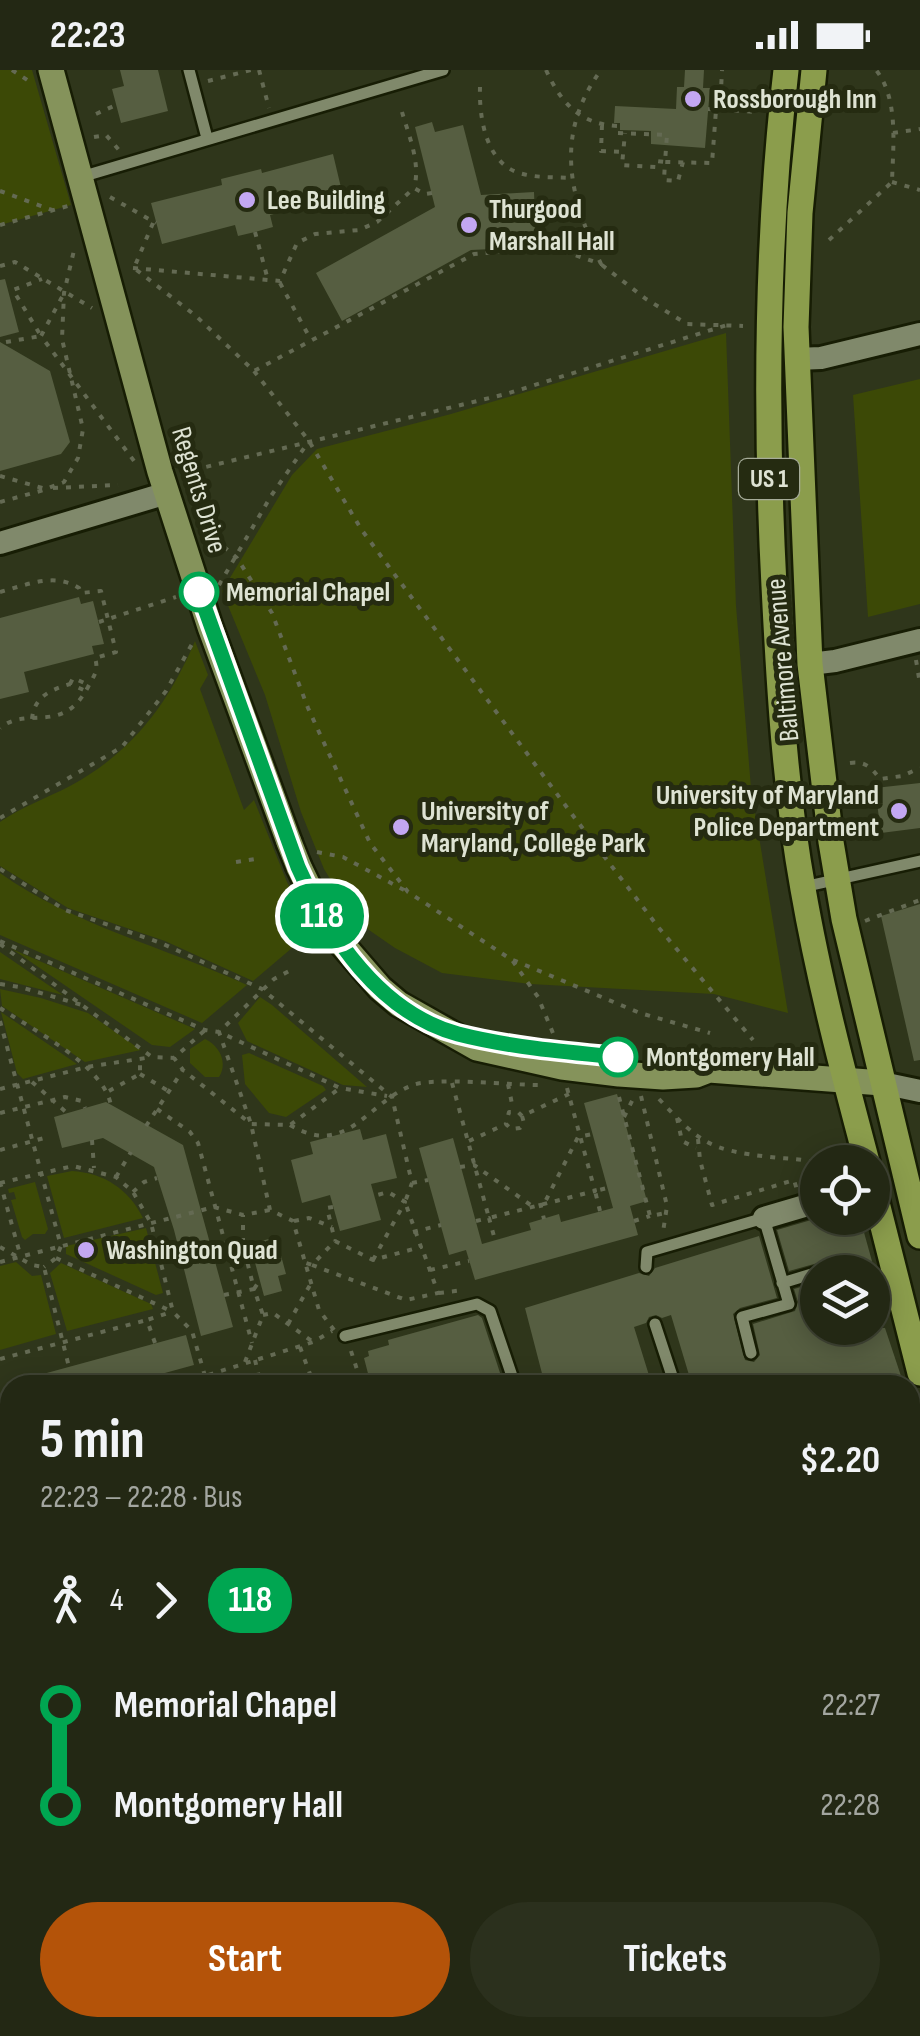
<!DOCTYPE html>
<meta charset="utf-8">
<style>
body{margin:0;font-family:"Sofia Sans Condensed",sans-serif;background:#2b301d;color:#f1f3f6;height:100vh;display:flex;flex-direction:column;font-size:38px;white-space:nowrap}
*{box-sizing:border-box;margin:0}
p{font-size:32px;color:#a3a6a0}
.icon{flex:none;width:55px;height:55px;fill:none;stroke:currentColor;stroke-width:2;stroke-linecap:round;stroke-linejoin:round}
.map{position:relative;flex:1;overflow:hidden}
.drawer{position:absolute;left:0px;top:1305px;width:920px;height:662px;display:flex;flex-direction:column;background:#232814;border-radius:30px 30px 0 0;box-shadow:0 5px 25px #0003,0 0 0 2px #404434}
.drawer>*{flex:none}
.badge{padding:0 20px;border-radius:32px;font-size:35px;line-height:65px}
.tools{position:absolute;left:800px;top:1075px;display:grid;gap:20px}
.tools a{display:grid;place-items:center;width:90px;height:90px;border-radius:50%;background:#232814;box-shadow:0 5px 25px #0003,0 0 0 2px #404434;font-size:50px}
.map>.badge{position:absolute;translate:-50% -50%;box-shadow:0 0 0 5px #fff}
.legs{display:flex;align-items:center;gap:15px;height:110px;padding:0 40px;font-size:32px}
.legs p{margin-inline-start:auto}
.head{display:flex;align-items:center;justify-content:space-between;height:170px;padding:0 40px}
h1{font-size:55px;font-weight:700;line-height:75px}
.primary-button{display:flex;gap:20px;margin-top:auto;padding:20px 40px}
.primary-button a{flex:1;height:115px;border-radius:60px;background:#b45309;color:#fff;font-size:40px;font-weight:700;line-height:115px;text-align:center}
.primary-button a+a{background:#2b301d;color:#f1f3f6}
ul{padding:0 40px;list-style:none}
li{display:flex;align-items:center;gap:35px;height:100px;font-size:38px}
li i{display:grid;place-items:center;width:15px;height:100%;margin:0 12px;background:currentColor}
li i::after{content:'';width:25px;height:25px;margin:-12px;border:8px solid;border-radius:50%;background:#232814}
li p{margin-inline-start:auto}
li:first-child i{background:linear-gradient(#0000 50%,currentColor 0)}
li:last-child i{background:linear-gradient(currentColor 50%,#0000 0)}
.status{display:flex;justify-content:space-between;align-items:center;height:70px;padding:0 50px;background:#232814;direction:ltr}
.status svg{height:28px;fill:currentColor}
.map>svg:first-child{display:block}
</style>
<div class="status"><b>22:23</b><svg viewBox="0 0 49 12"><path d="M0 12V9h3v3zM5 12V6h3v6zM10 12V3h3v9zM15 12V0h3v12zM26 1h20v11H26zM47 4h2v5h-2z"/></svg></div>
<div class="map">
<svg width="920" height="1966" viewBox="0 0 920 1966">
<rect width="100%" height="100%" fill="#2f361b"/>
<path fill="#3c4906" d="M0,0h32l39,135 -71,20z
M726,263l10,273 15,182 37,225 -74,-19 -184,-10 -88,-11 -47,-25 -39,-27 -32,-52 -23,-57 -36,-117 -43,-104 70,-116 25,-26 134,-35z
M920,309v225l-52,13 -15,-222z
M195,571l13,34 -8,14 44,121 10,-10 33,82 25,49 -59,50 -88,-40 -97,-33 -68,-42v-44c21,-15 47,-24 70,-36 61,-33 98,-81 125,-145z
M0,803c73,52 165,74 247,112l-45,38 -202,-88z
M12,879l183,80 -25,18 -18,-2z
M0,882l63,43 -63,-16z
M0,919l41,9 47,15 53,37 -56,12 -83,-56z
M260,927l12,8 95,82 -24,-2 -96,-44 -9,-18z
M1,942l76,52 -54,15 -6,-6z
M205,969c15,7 23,24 14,38h-14l-15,-14v-14z
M249,983l74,33 3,4 -40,27 -17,-4 -24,-29 -3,-29z
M72,1101c32,2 57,18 71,47l-79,20 -17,-62z
M35,1112l13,47 -3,5h-12l-8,6 -3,-3 -11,-37 5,-1 -2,-7 -5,1 -1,-4z
M146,1158l17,65 -7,2 -90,-41v-8z
M16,1192l16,14 9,-1 15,59 -56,16v-84z
M61,1193l90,41 2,5 -86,22 -17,-58z"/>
<path fill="#565e41" d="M120,0h38l10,41 -47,12 -9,-34 12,-3z
M685,0h19l-1,18h7l-5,60 -54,-4v-13l-31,-1v-7h-6l1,-17 61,3 1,-22h7z
M432,52l3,10 28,-7 18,70 53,-3 2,55 -65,3 -129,71 -26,-48 119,-66 -20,-80z
M333,84l10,42 -73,19 3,12 -18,5 -17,4 -3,-11 -73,19 -11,-41 71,-18 -1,-6 40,-10 1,4z
M5,209l14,53 -19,5v-57z
M0,272l50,29 20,71 -9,12 -61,17z
M79,527l2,7 12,-3 11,43 -12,2 2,8 -70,18 5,20 -29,7v-81z
M920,713v45l-39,5 -6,-45z
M920,834v156l-6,1 -33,-145z
M617,1024l30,107 -17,5 8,29 -163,45 -9,-30 -17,5 -30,-107 34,-10 29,106 49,-14 -2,-7 30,-9 2,8 52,-14 -29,-105z
M106,1032l77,43 50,182 -32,9 -27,-106 -20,-63 -51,-29 -41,10 -8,-31z
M360,1059l3,11 23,-6 11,44 -26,6 10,36 -41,11 -10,-36 -28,8 -11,-43 22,-6 -3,-12z
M818,1148h42l15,54h-29l1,-10 -8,-5 -50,14 -12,-41z
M759,1166l18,62 -37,10 -7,6 12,46 9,2 6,-7 -7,-31 42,-13 3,-9 -4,-13 24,-7v46h67l19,57h-50l-1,-6 -7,-4 -6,1 -4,9h-144l-21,-70 -9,3 -6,-3 -7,2 -3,6 -12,4 18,58h-107l-20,-77 114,-35 10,3 6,-8z
M276,1167l10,37 -8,2 4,15 -18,5 -14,-52z
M478,1245l4,3 21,64 -55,3 -1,-5 -20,5h-56l-7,-27 5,-2 -1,-5 21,-6 -1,-5z
M186,1265l8,30 -73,20h-99l-1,-5z"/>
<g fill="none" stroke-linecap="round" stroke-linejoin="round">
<defs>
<path id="lane" d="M189,0l18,68
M81,107l362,-107
M803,817l117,-26
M646,1197l1,-15 117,-34 25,86 -47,13 9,36
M782,1213l56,-17
M655,1254l20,61
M345,1266l132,-32 13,7 25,74
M845,1314v1
M910,1526l5,-2
M910,1537l7,-2
M910,1546l9,-2
M910,1908l10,-1
M666,1958l1,8
M866,1958v8
M909,1958v8"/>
<path id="street" d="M796,289l25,-1 99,-24
M0,473l167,-50
M810,594l25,-3 85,-21
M882,1013l38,8
M764,1148l54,-16
M910,1794l10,-1
M0,1946l10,-12"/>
<path id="secondary" d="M51,0l109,402 50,155 79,215
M299,797l30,62 51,59 19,16 78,44 85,19 57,7 44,3 33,-2 13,-5
M694,995l15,5 173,13
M910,1412l10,-2
M0,1568l10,-1"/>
<path id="primary" d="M786,0c-20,172 -21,343 -12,516 5,101 11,203 29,303 16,92 40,183 64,273
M814,0l-14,143 -4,114 14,337 21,178 13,77 76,317
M872,1113l48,190"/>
</defs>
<use href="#lane" stroke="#171d04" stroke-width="16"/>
<use href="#street" stroke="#171d04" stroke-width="28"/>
<use href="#secondary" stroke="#171d04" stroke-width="30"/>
<use href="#primary" stroke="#171d04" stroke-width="30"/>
<path stroke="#646a53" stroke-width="4" stroke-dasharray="5 8" stroke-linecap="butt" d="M12,0l20,13
M259,0l10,38
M546,0c15,33 34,54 71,56v7l50,2 -2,27 -8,-1 -1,6 -34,-2 3,-32
M208,11l43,-11
M480,17c-1,31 6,79 43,87 16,4 33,3 49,4
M708,39l50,3
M720,40l2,-40
M402,42c7,24 19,52 12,76
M96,44l20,-9
M602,55l-1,26 22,1
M893,63l27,-4
M94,67l12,-2 13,15
M683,92l-5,19 -14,-1 1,-18 47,1 4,-53
M892,112l28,8
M0,121l52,19
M110,127l46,26
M153,153l-19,45 62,48 58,55 220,-117 50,-4 42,2 35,12c-31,-67 -48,-128 0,-194
M0,155l68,-19
M255,162l13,48
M829,170l63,-58c1,-36 7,-83 -16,-112
M602,195l44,34 41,25 56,2
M0,196l15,-4 77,46
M133,198l147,13 17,-38 18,-9 44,-4 18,-8 37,-34 11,6 7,-1
M280,213l31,57
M62,227l-21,39 93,125
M6,272l35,-6 -28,-46 29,-11
M254,301l55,70 52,88 213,288 85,111 94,112
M181,403l325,-79 221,-69
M0,406l46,13 18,-7 14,-24 5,-29 -21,-90 2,-46 11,-47
M53,418l65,-3
M0,432l44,-12
M204,460l33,28 35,55 36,95 62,135 38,49 104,68 26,37 17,41
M219,515l52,-89 38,-55
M0,522c27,-7 54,-20 79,-4l2,5 20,-2 15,61 -21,6c4,13 -1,17 -7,29 -26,49 -60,18 -88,41
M99,552l77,-25
M916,590l4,24
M70,614l3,-6 16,7
M32,649c2,-22 18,-29 38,-35l16,7
M850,693c15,-2 21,4 30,16l22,-3 18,-8
M855,727l21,-2
M0,748l122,-71 44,-56 26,-47
M859,760l21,-3
M317,782l26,5 61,33
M236,792l25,-4
M0,799l65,41 96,33 101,46 130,108 20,86 -7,19 16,45 -48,13 -38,-19 -23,24 -6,-2
M865,851l55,-21
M0,871l205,89 14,2 55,-53 19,-10
M0,874l152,113 22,1
M513,890l127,53 70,20
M0,914l20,3 62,18
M0,938c33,22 105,58 111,98
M0,951l61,225 -5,12 -12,9
M204,961l-30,27 9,12 68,54 39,1 50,-37
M140,1004l30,18
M32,1012l35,31
M452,1013l37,135 106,-27 -28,-103
M508,1014l5,25
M0,1019l87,-22 65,-10
M109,1021l31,-17v-15
M641,1026l26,110 -4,26
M619,1027l31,119 16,-3
M659,1029c41,44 50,51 111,58 16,2 32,1 48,7
M157,1039l33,23 8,11 54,200
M0,1043l65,-16 17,4 3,7
M522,1046l2,7 -4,5 -9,1 -5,-5 3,-12h9l4,4 47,-22
M624,1047l11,-22
M677,1048l5,23 14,7
M290,1055c57,34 77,-23 123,-40 21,-8 99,0 125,0
M146,1056l37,-56
M698,1069l2,21 12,45 82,-25 3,10
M92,1070l2,28
M469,1071l37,-17
M0,1080l48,-13
M460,1097l14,-2 58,41
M116,1107l15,-25
M0,1112l20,72
M0,1113l73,-17 43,11 17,15 18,31 22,89 19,19 13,45 -34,9
M412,1113l16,-3
M133,1122l11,-10 13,-4
M546,1130l32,-63 15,-3
M540,1133l4,16
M333,1137l-6,1 8,33
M600,1141l-5,-20 12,-3
M294,1151l15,-3 23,9
M476,1151l13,-3 6,22
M634,1151l16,-5
M413,1162l28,-7
M0,1177l32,18 12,2 25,100
M212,1182l31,-7
M56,1188l117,54
M373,1190l32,-58 -17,-10 -14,4
M0,1192l214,-55 29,8 27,-5
M312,1195l94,35 32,-7 -16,-45
M430,1200l39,-9
M439,1223l25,-3
M224,1225l30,-6 -11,-44v-30
M263,1245l10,-2 40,29
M288,1254l22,-39
M334,1260l-15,-20 -26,-89 -23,-11 -19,-86 -32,-92 121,56 47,8
M155,1273l-8,-23 24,-8
M300,1277l10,27
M351,1281l11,34
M0,1289l147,-39
M255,1290l6,25
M245,1292l18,-47 -9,-26 6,-9
M207,1315l-2,-9 108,-34 19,-11
M0,1361l10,-3
M0,1385l10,-3
M0,1442l10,-3
M0,1454h10
M0,1468l10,-3
M910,1679l10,-1
M0,1827l10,3
M64,1966l3,-8
M145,1966l1,-8"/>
<use href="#lane" stroke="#80896b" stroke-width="11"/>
<use href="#street" stroke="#80896b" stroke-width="22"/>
<use href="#secondary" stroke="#85935b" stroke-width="25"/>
<use href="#primary" stroke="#8b9d4c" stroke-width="25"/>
<defs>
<path id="secondary-bridge" d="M289,772l10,25"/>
</defs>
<use href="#secondary-bridge" stroke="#171d04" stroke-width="30" stroke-linecap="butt"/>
<use href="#secondary-bridge" stroke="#85935b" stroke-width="25"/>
</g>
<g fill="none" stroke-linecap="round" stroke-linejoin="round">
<defs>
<path id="line-1" d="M199,522l99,275c31,69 82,146 160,167 51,13 107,18 160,23"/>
</defs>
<use href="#line-1" stroke="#fff" stroke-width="22"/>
<use href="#line-1" stroke="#00a651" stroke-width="15"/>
</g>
<g fill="#c3a7f2" stroke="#252b11" stroke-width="4">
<circle cx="693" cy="29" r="10"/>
<circle cx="247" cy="130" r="10"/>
<circle cx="469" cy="155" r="10"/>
<circle cx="899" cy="741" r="10"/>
<circle cx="401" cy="757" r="10"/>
<circle cx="86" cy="1180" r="10"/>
</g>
<g fill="#fff" stroke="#00a651" stroke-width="5">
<circle cx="199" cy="522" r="18"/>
<circle cx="618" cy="987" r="18"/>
</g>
<g text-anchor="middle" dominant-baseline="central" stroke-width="10" stroke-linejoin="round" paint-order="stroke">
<rect fill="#252b11" stroke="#a6ac99" stroke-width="2.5" x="739" y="389" width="60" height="40" rx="8"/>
<g font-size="25" font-weight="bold" fill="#dee3d3">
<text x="769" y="409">US 1</text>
</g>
<g font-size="28" font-weight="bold" fill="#dee3d3" stroke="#252b11" text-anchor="start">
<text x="713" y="29">Rossborough Inn</text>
<text x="267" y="130">Lee Building</text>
<text x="489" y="139">Thurgood<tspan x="489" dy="32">Marshall Hall</tspan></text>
<text x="879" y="725" text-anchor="end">University of Maryland<tspan x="879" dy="32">Police Department</tspan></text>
<text x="421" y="741">University of<tspan x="421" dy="32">Maryland, College Park</tspan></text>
<text x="106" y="1180">Washington Quad</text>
</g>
<g font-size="28" fill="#dee3d3" stroke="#252b11">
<text transform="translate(199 420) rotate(73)">Regents Drive</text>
<text transform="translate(783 590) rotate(-95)">Baltimore Avenue</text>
</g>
<g font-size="28" font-weight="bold" fill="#dee3d3" stroke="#252b11" text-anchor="start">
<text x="226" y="522">Memorial Chapel</text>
<text x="646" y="987">Montgomery Hall</text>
</g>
</g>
</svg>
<div class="tools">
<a><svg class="icon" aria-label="locate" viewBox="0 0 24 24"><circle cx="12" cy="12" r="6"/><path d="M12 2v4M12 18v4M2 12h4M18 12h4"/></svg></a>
<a><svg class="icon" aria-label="layers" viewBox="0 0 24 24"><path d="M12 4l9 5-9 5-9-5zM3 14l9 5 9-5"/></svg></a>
</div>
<b class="badge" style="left:322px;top:846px;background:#00a651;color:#fff">118</b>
<section class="drawer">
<div class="head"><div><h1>5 min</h1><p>22:23 – 22:28 · Bus</p></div><b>$2.20</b></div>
<div class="legs"><svg class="icon" aria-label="walk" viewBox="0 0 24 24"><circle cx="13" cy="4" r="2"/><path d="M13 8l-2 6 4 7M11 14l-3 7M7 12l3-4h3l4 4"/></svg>4<svg class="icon" aria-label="forward" viewBox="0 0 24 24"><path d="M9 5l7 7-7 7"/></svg><b class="badge" style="background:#00a651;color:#fff">118</b></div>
<ul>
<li><i style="color:#00a651"></i><b>Memorial Chapel</b><p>22:27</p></li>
<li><i style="color:#00a651"></i><b>Montgomery Hall</b><p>22:28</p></li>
</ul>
<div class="primary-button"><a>Start</a><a>Tickets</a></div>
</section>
</div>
